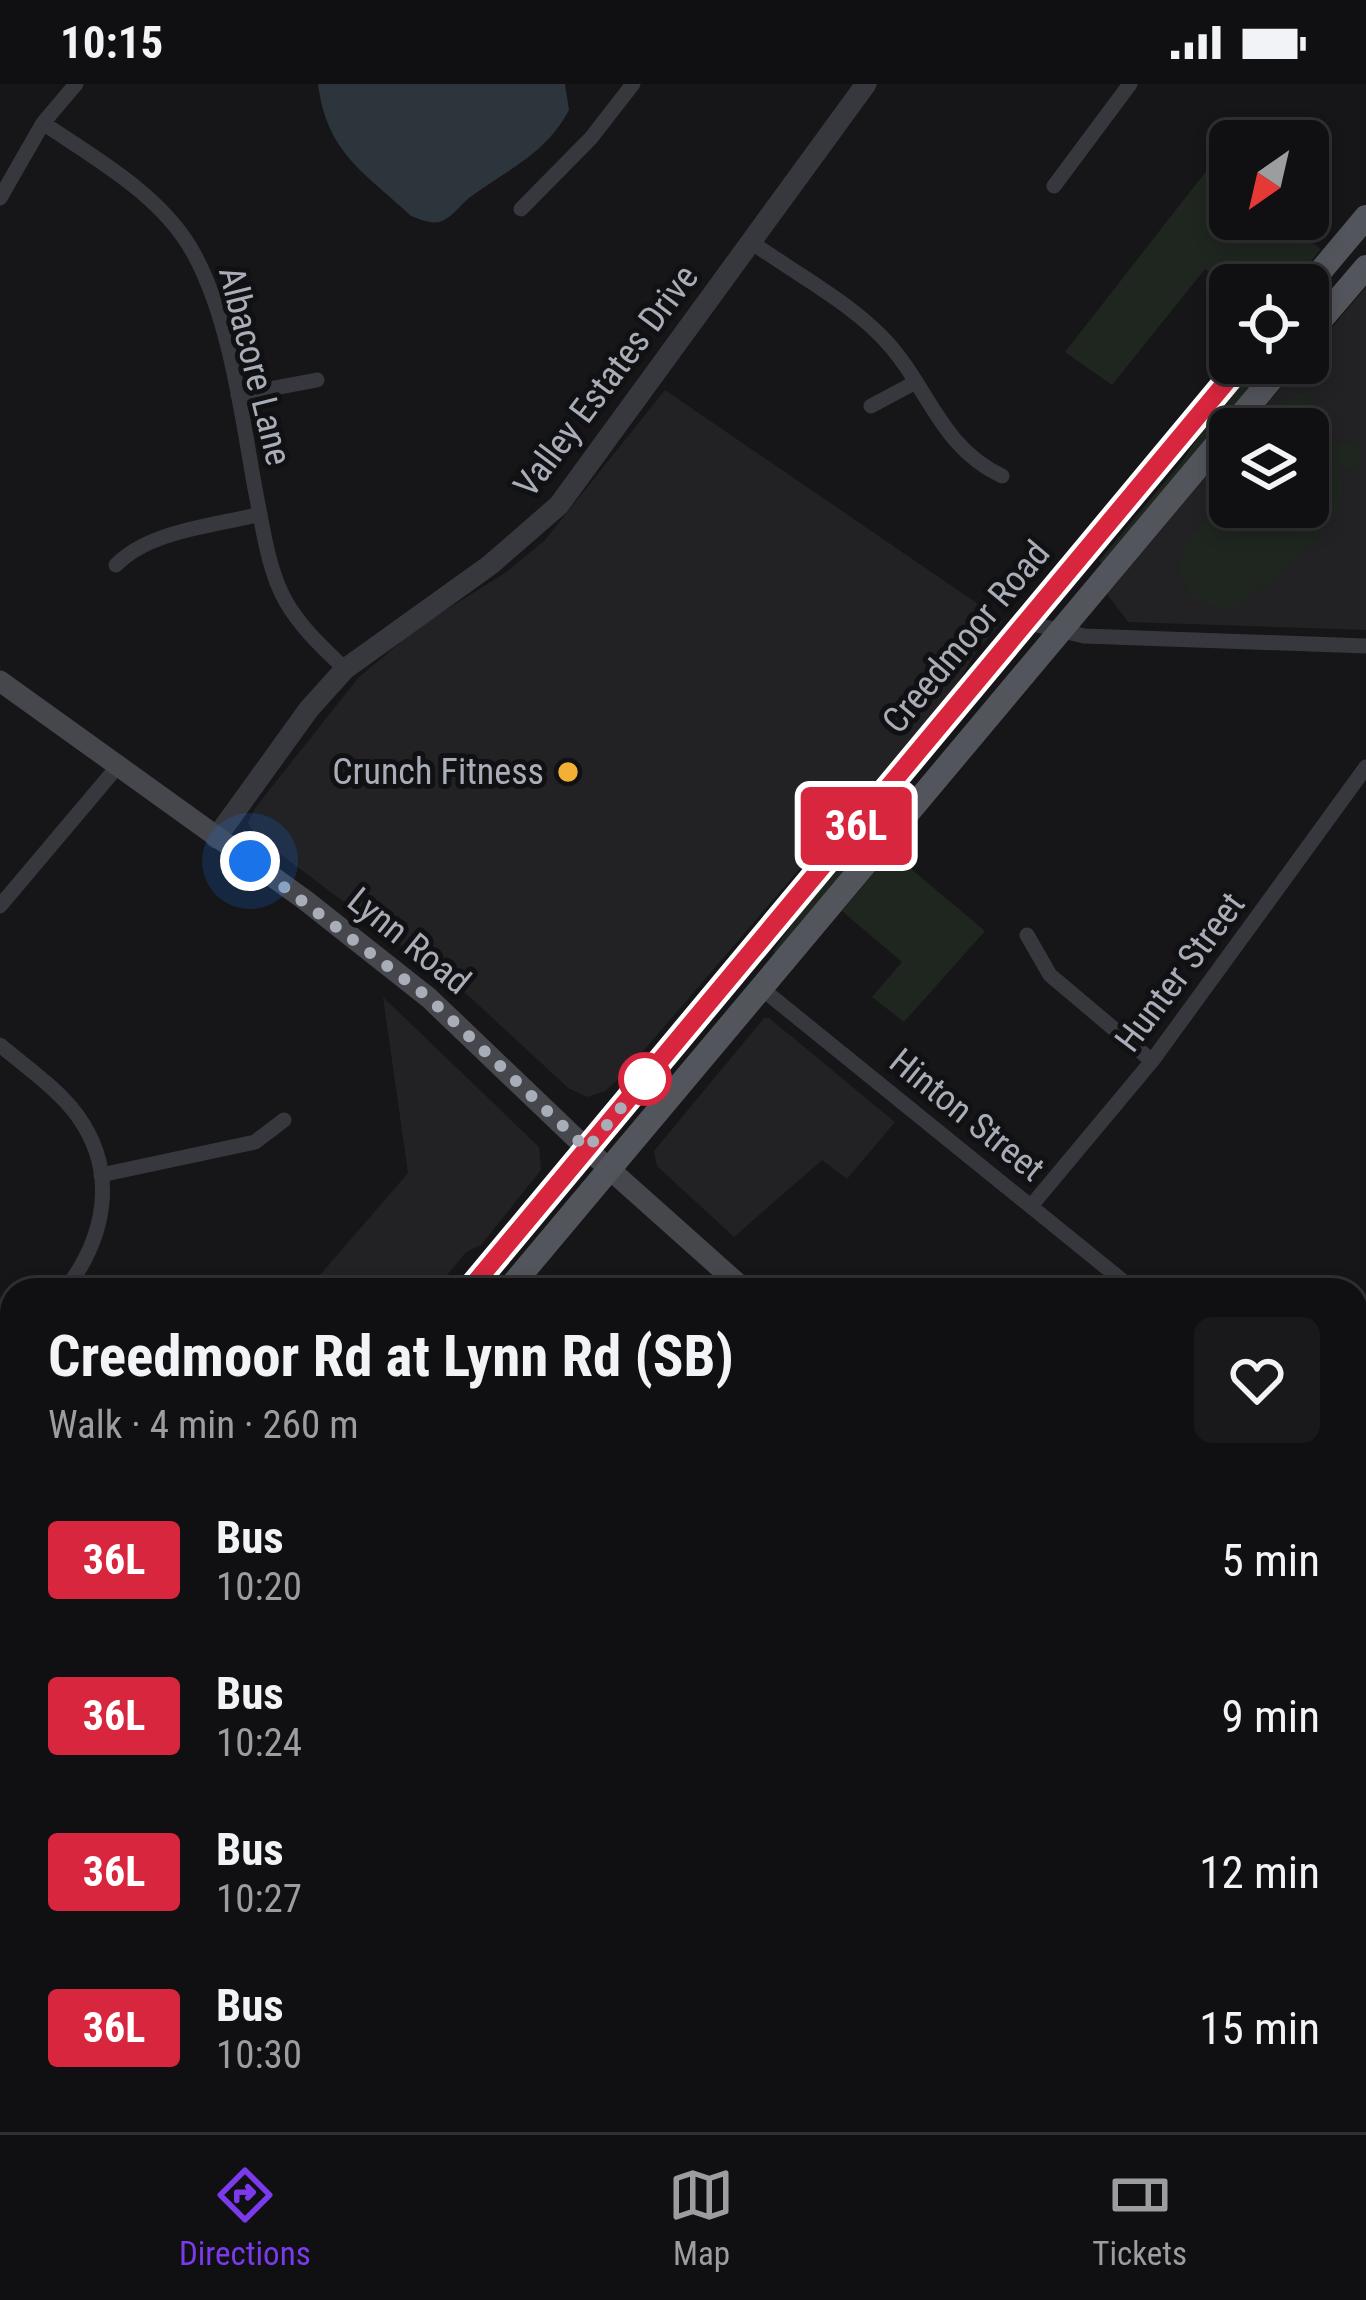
<!DOCTYPE html>
<meta charset="utf-8">
<style>
body{margin:0;font-family:"Roboto Condensed",sans-serif;background:#19191b;color:#f1f3f6;height:100vh;display:flex;flex-direction:column;font-size:45px;white-space:nowrap}
*{box-sizing:border-box;margin:0}
p{font-size:39px;color:#9c9d9f}
.icon{flex:none;width:66px;height:66px;fill:none;stroke:currentColor;stroke-width:2;stroke-linecap:round;stroke-linejoin:round}
.map{position:relative;flex:1;overflow:hidden}
.details{position:absolute;left:0px;top:1194px;width:1368px;height:855px;display:flex;flex-direction:column;background:#101012;border-radius:36px 36px 0 0;box-shadow:0 6px 18px #0003,0 0 0 3px #303032}
.details>*{flex:none}
.badge{padding:0 24px;border-radius:9px;font-size:42px;line-height:78px}
.needle{width:78px;rotate:214deg}
.tools{position:absolute;left:1209px;top:36px;display:grid;gap:24px}
.tools a{display:grid;place-items:center;width:120px;height:120px;border-radius:18px;background:#101012;box-shadow:0 6px 18px #0003,0 0 0 3px #303032;font-size:60px}
.you{position:absolute;width:60px;height:60px;margin:-30px;border:9px solid #fff;border-radius:50%;background:#1a73e8;box-shadow:0 0 0 18px #1a73e833}
.map>.badge{position:absolute;translate:-50% -50%;box-shadow:0 0 0 6px #fff}
.round{display:grid;place-items:center;flex:none;width:126px;height:126px;border-radius:18px;background:#19191b}
.overview{display:flex;align-items:center;justify-content:space-between;height:204px;padding:0 48px}
h1{font-size:57px;font-weight:700;line-height:90px}
ul{padding:0;list-style:none}
li{display:flex;align-items:center;gap:36px;height:156px;padding:0 48px}
li div{flex:1}
li b{display:block;font-size:45px}
li em{font-style:normal}
li .badge{min-width:132px;font-weight:700;text-align:center}
.status{display:flex;justify-content:space-between;align-items:center;height:84px;padding:0 60px;background:#101012;direction:ltr}
.status svg{height:33px;fill:currentColor}
.menu{display:flex;justify-content:space-around;align-items:center;height:168px;border-top:3px solid #303032;background:#101012;font-size:33px;color:#9c9d9f}
.menu a{display:grid;justify-items:center;gap:6px}
.menu .on{color:#7c3aed}
.map>svg:first-child{display:block}
</style>
<div class="status"><b>10:15</b><svg viewBox="0 0 49 12"><path d="M0 12V9h3v3zM5 12V6h3v6zM10 12V3h3v9zM15 12V0h3v12zM26 1h20v11H26zM47 4h2v5h-2z"/></svg></div>
<div class="map">
<svg width="1366" height="2048" viewBox="0 0 1366 2048">
<rect width="100%" height="100%" fill="#161618"/>
<path fill="#222225" d="M1366,203v343l-238,-8 -21,-28 123,-146v59h78v-78h-62l56,-66h6v-7z
M665,306l338,231 -28,32 -19,34 -336,391 -15,13 -18,6 -19,-9 -98,-91 -215,-162 -7,-12 7,-15 104,-131 61,-51 85,-53 40,-33z
M383,913l156,150 2,23 -60,75 -15,7 -18,22 -5,16h-136l101,-117z
M764,934h5l126,104 -48,57 -25,-19 -88,77 -77,-71 -3,-15z
M12,1548v170l-12,14v-170z"/>
<path fill="#1e261f" d="M1207,86l23,16v33h48l43,30 -30,36 -61,3 -25,-19 -93,116 -47,-33z
M1254,279h18l-169,201 -4,-3 85,-102 36,-56z
M1302,309l7,9 -8,27h-23l-1,-19 11,-12z
M1349,357l9,5 3,13 -9,10 -16,-2c6,13 9,23 3,37 -11,28 -78,88 -105,104 -34,2 -65,-24 -50,-60 9,-19 31,-35 46,-50v9h78v-57l24,12 3,-17z
M972,616l3,3 -84,101 -32,51 -82,99 -4,-3 60,-84z
M891,768l94,79 -81,91 -32,-25 30,-35 -60,-51z"/>
<path fill="#2c353c" d="M318,0h247l4,26c-23,44 -61,59 -100,88 -9,7 -18,21 -30,24 -10,2 -19,-3 -28,-6 -48,-45 -84,-63 -93,-132z"/>
<g fill="none" stroke-linecap="round" stroke-linejoin="round">
<path stroke="#37383d" stroke-width="15" d="M43,39c53,36 120,73 151,131 37,68 48,164 62,240 7,34 12,75 29,106 15,27 38,48 60,69
M1054,102l76,-102
M0,114l43,-75 33,-39
M521,125l70,-71 42,-54
M751,158c41,29 96,59 130,94 47,47 56,109 121,140
M238,311l79,-15
M871,322l45,-24
M116,481c34,-35 99,-39 144,-51
M1024,538l60,14 282,10
M0,822l118,-140
M1027,851l23,40 102,86
M761,904l373,302
M0,961c26,22 57,43 77,70 42,58 28,123 -12,175
M101,1091l154,-33 29,-22
M1031,1122l121,-145 214,-294
M0,1284l12,-13
M1356,1354l10,-13
M1356,1370l10,7
M0,1962l12,-6
M0,2007l12,8
M60,2037l1,11
M209,2037l14,11
M1278,2037l7,11
M175,2048l9,-11"/>
<path stroke="#37383d" stroke-width="21" d="M216,754l93,-129 36,-40 145,-104 69,-60 307,-421
M650,2048l15,-11"/>
<path stroke="#45474d" stroke-width="21" d="M0,597l305,219 124,98 158,151 158,141
M1356,1660l10,6"/>
<path stroke="#53555c" stroke-width="24" d="M1308,202l58,-69
M1308,251l58,-68
M469,1206l774,-927
M508,1206l777,-927
M0,1768l12,-15
M0,1818l12,-14"/>
</g>
<g fill="none" stroke-linecap="round" stroke-linejoin="round">
<defs>
<path id="line" d="M469,1206l773,-927"/>
</defs>
<use href="#line" stroke="#fff" stroke-width="27"/>
<use href="#line" stroke="#d7263d" stroke-width="18"/>
<path stroke="#a8adb8" stroke-width="12" stroke-dasharray="0 21.6" d="M250,777l179,137 158,151 58,-70"/>
</g>
<circle fill="#f2b134" stroke="#111113" stroke-width="4.5" cx="568" cy="688" r="12"/>
<circle fill="#fff" stroke="#d7263d" stroke-width="6" cx="645" cy="995" r="24"/>
<g text-anchor="middle" dominant-baseline="central" stroke-width="10" stroke-linejoin="round" paint-order="stroke">
<g font-size="36" fill="#a8adb8" stroke="#111113">
<text transform="translate(255 282) rotate(76)">Albacore Lane</text>
<text transform="translate(606 297) rotate(-53)">Valley Estates Drive</text>
<text transform="translate(966 553) rotate(-50)">Creedmoor Road</text>
<text transform="translate(409 857) rotate(39)">Lynn Road</text>
<text transform="translate(1180 888) rotate(-53)">Hunter Street</text>
<text transform="translate(967 1031) rotate(39)">Hinton Street</text>
</g>
<g font-size="36" fill="#a8adb8" stroke="#111113" text-anchor="end">
<text x="544" y="688">Crunch Fitness</text>
</g>
</g>
</svg>
<div class="tools">
<a><svg class="needle" viewBox="-14 -14 28 28"><path d="M0-13l5 13h-10z" fill="#e53935"/><path d="M0 13l5-13h-10z" fill="#9c9d9f"/></svg></a>
<a><svg class="icon" aria-label="locate" viewBox="0 0 24 24"><circle cx="12" cy="12" r="6"/><path d="M12 2v4M12 18v4M2 12h4M18 12h4"/></svg></a>
<a><svg class="icon" aria-label="layers" viewBox="0 0 24 24"><path d="M12 4l9 5-9 5-9-5zM3 14l9 5 9-5"/></svg></a>
</div>
<div class="you" style="left:250px;top:777px"></div>
<b class="badge" style="left:856px;top:742px;background:#d7263d;color:#fff">36L</b>
<section class="details">
<div class="overview"><div><h1>Creedmoor Rd at Lynn Rd (SB)</h1><p>Walk · 4 min · 260 m</p></div><a class="round"><svg class="icon" aria-label="heart" viewBox="0 0 24 24"><path d="M12 20l-8-8c-3-5 5-10 8-4 3-6 11-1 8 4z"/></svg></a></div>
<ul>
<li><span class="badge" style="background:#d7263d;color:#fff">36L</span><div><b>Bus</b><p>10:20</p></div><em>5 min</em></li>
<li><span class="badge" style="background:#d7263d;color:#fff">36L</span><div><b>Bus</b><p>10:24</p></div><em>9 min</em></li>
<li><span class="badge" style="background:#d7263d;color:#fff">36L</span><div><b>Bus</b><p>10:27</p></div><em>12 min</em></li>
<li><span class="badge" style="background:#d7263d;color:#fff">36L</span><div><b>Bus</b><p>10:30</p></div><em>15 min</em></li>
</ul>
</section>
</div>
<nav class="menu">
<a class="on"><svg class="icon" aria-label="directions" viewBox="0 0 24 24"><path d="M12 3l9 9-9 9-9-9zM9 14v-3h6M13 9l2 2-2 2"/></svg>Directions</a>
<a><svg class="icon" aria-label="map" viewBox="0 0 24 24"><path d="M3 6l6-2 6 2 6-2v14l-6 2-6-2-6 2zM9 4v14M15 6v14"/></svg>Map</a>
<a><svg class="icon" aria-label="tickets" viewBox="0 0 24 24"><path d="M3 7h18v10H3zM15 7v10"/></svg>Tickets</a>
</nav>
